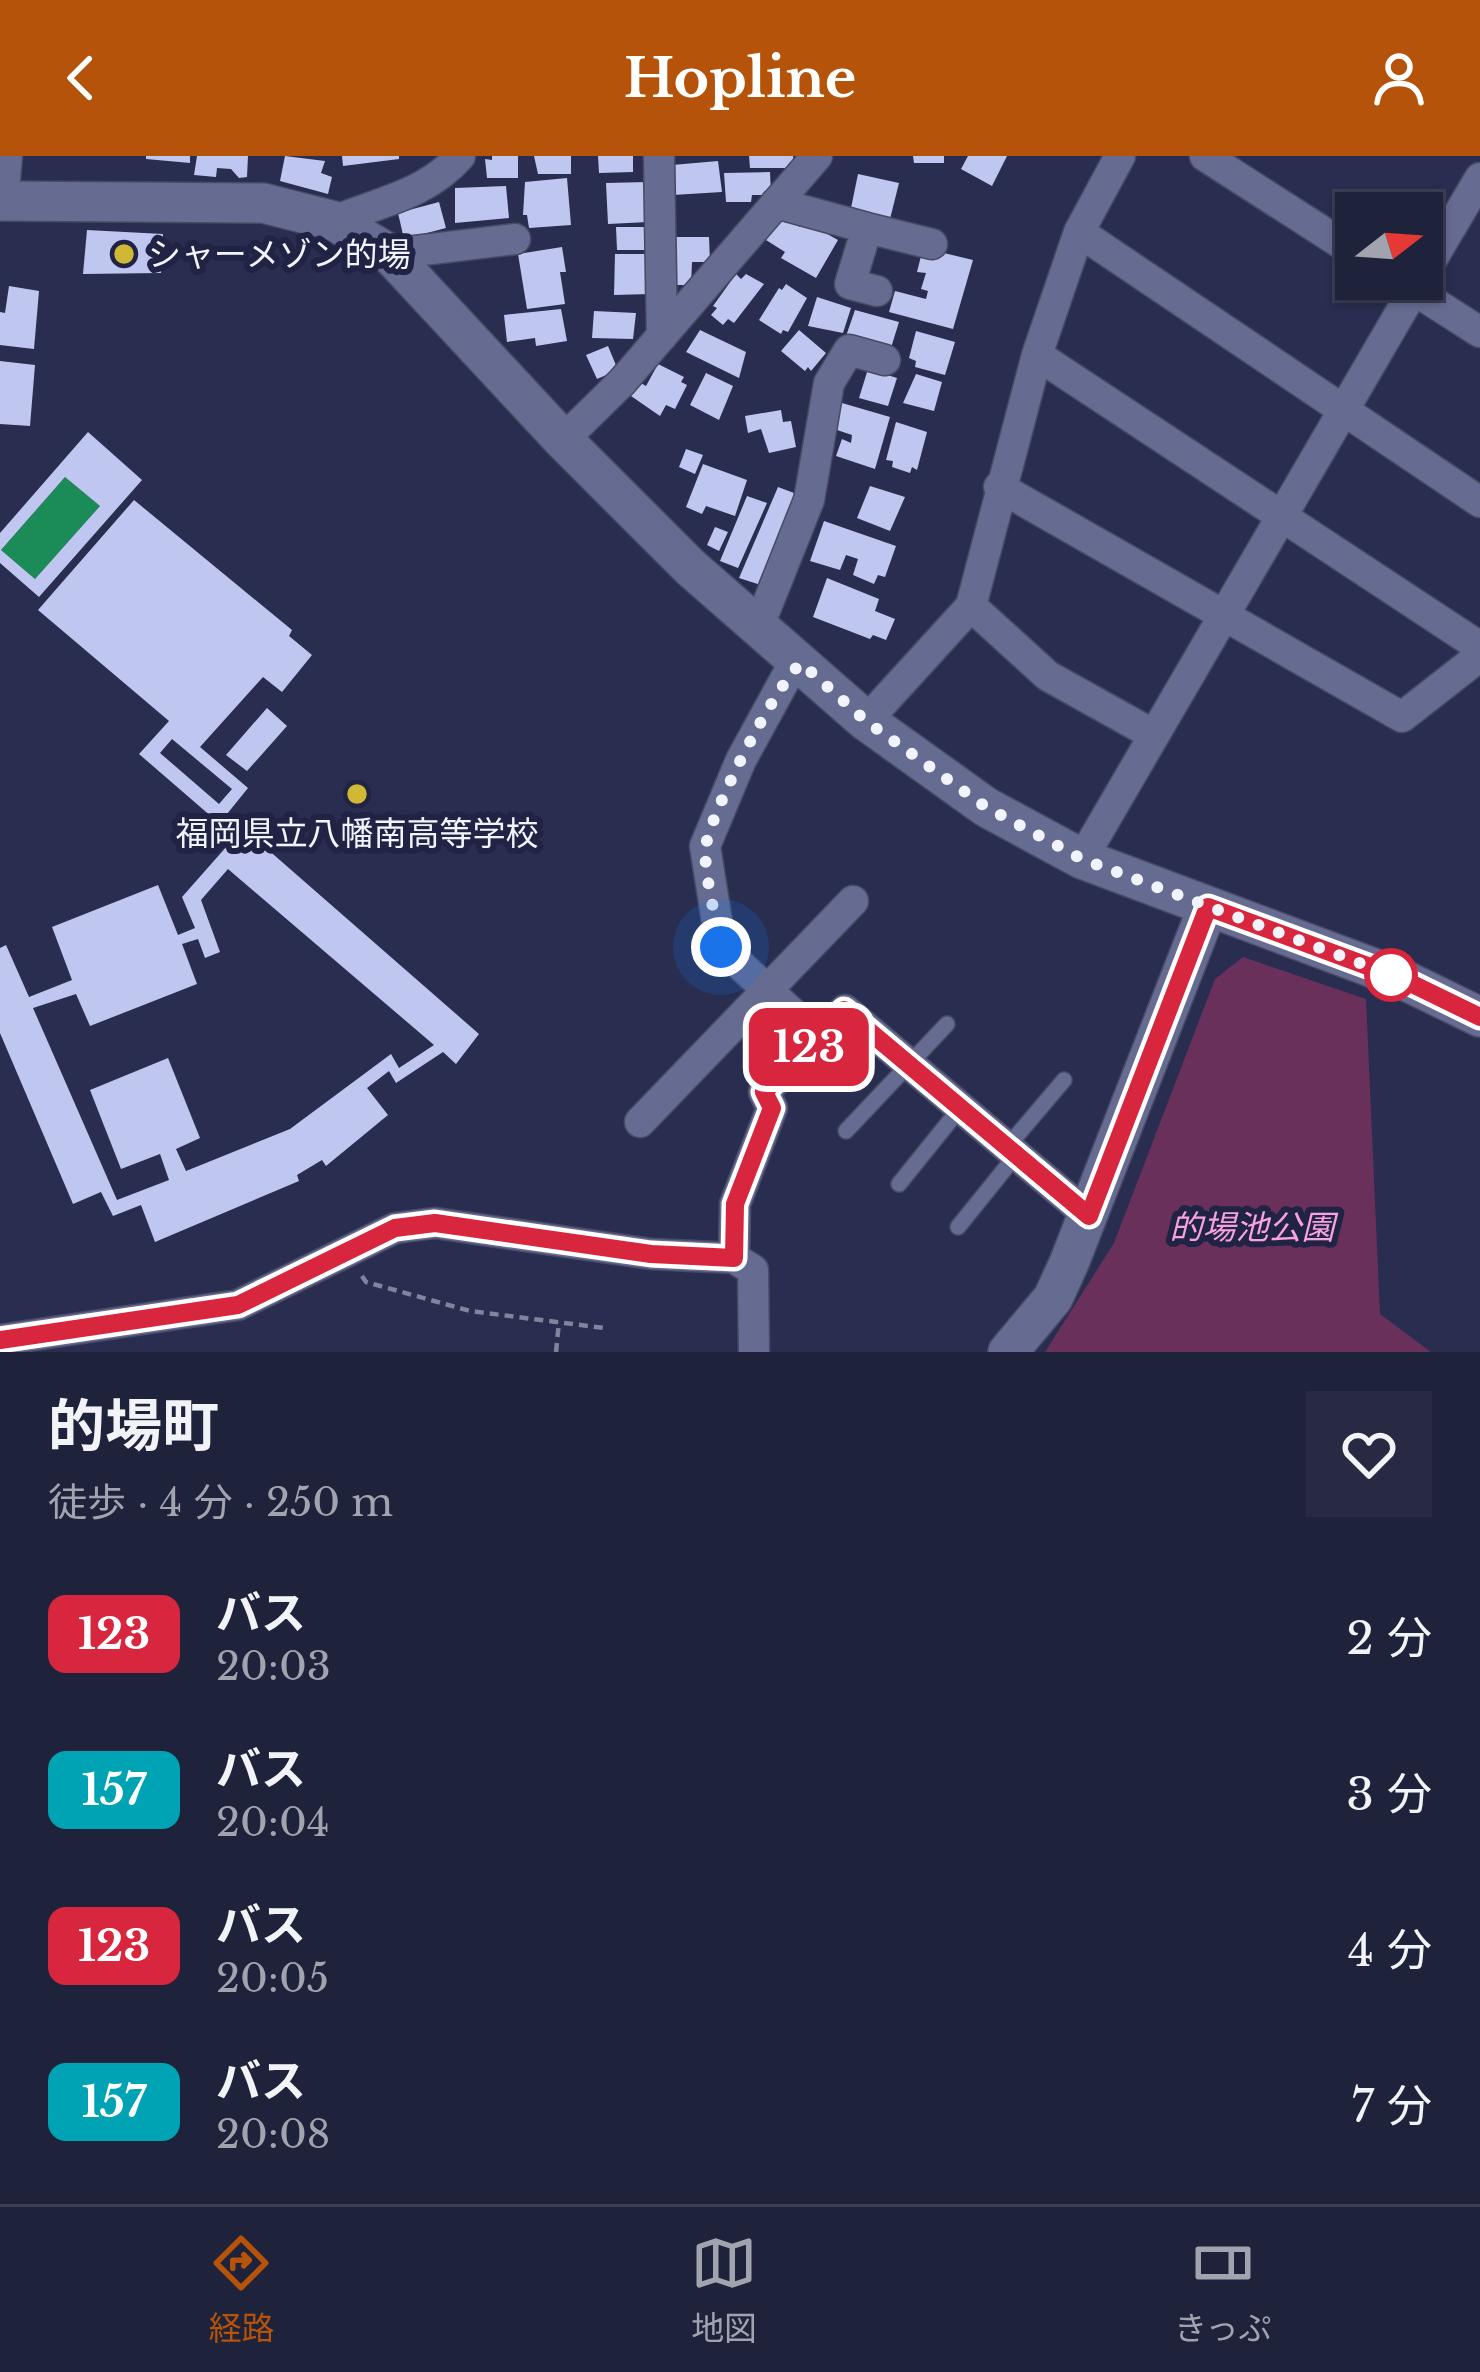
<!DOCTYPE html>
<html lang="ja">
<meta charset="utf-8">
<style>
body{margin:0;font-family:"Libre Baskerville","Noto Sans JP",serif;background:#272a42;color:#f1f3f6;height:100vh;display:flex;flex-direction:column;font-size:45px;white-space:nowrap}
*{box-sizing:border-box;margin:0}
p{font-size:39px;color:#a1a4af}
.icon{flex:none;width:66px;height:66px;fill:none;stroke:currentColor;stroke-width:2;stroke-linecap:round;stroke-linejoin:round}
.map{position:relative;height:1196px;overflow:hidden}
.drawer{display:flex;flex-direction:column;background:#1f223b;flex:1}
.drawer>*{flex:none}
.badge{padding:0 24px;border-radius:18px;font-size:42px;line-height:78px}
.needle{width:78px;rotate:73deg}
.fabs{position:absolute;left:1335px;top:36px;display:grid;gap:24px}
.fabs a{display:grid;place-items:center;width:108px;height:108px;border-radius:0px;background:#1f223b;box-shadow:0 3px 9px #0004,0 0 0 3px #3c3f55;font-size:60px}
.you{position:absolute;width:60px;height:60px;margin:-30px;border:9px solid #fff;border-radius:50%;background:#1a73e8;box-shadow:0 0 0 18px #1a73e833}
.map>.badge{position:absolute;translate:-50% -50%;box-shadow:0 0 0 6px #fff}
.round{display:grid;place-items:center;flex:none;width:126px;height:126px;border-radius:0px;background:#272a42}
.head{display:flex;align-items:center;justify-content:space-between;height:204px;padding:0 48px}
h1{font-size:57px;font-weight:700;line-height:90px}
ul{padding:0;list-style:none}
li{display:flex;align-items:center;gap:36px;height:156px;padding:0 48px}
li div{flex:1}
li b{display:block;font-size:45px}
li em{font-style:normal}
li .badge{min-width:132px;font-weight:700;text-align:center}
header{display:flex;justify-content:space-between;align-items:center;height:156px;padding:0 48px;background:#b45309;color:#fff;font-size:54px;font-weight:700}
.tab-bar{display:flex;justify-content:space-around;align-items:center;height:168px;border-top:3px solid #3c3f55;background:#1f223b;font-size:33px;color:#a1a4af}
.tab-bar a{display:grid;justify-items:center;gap:6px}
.tab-bar .active{color:#b45309}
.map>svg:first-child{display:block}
</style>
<header><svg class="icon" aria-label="back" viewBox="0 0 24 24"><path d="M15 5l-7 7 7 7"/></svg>Hopline<svg class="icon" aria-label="person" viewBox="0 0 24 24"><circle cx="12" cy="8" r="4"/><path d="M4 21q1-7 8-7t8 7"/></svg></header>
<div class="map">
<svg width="1480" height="1196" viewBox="0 0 1480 1196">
<rect width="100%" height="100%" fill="#292d4f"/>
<path fill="#69305b" d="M1243,801l123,42 14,315 51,38h-386l69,-109 101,-264z"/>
<path fill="#1b8c58" d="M65,321l35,29 -65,73 -34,-29z"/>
<path fill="#bfc7f1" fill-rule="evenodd" d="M146,0h44v7l-44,-4z
M197,0h51l-1,21 -8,1 -8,-9 -14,-1 -1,9 -22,-2z
M285,0l40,5 -4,12 11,4 -4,17 -48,-13z
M342,0h57v3l-56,7z
M492,0h26v22h-31l-2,-19 7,1z
M534,0h37v18h-33z
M598,0h35v16l-34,1z
M749,0h44l1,12h-44z
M913,0h31v7h-30z
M968,0h39l-15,30 -31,-17z
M718,5l4,31 -49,3 -1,-30z
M770,16l1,23h-19l-1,7h-25l-2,-29z
M858,18l41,9 -9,36 -39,-11z
M567,22l4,47 -42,3 -2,-13h-4l2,-33z
M647,26l1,40 -40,2 -2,-41z
M506,30l3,32 -54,5v-35z
M439,46l7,26 -42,11 -6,-26z
M780,59l20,12 4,-6 34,19 -22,38 -35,-20 4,-6 -19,-12z
M616,71h31v23h-30z
M87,74l76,4 -2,39 -78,1z
M672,81h37l1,25h-18l-1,23h-17z
M562,91l4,25h-6l5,32 -38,5 -9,-55z
M923,92l50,12 -20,69 -64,-17 6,-21 31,8 2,-8 -7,-2 5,-16 -9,-1z
M615,98h36l-1,40 -36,1z
M736,118l5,5 5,-5 18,10 -30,39 -6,-4 -5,6 -12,-10 6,-7 -4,-2z
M786,128l21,14 -19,34 -5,-2 -2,4 -22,-14 20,-32 3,2z
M9,130l30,5 -5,58 -34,-4v-33l5,1z
M817,141l34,11 -8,25 -35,-7z
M561,153l6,32 -31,5 -1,-8 -28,4 -3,-27z
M855,154l44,12 -9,29 -45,-12z
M594,155l42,2 -3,26 -41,-1z
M700,174l46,22 -7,26 -53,-26z
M799,174l27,23 -15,18 -3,-4 -3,4 -24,-20z
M916,175l39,11 -10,33 -30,-8 1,-6 -7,-3z
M608,190l10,24 -21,9 -11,-24z
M0,205l35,4 -5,61 -30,-2z
M658,208l26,13 -3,5 6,3 -12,24 -9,-4 -6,11 -29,-20 8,-14 7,4z
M868,213l29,9 -9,28 -29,-8z
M706,217l27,13 -14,34 -29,-15z
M916,218l26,8 -8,29 -31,-8z
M842,247l48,14 -15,52 -39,-13 6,-17 9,4 1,-8 -18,-6z
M781,254l2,12 8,-1 5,26 -27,6 -8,-24 -13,4 -3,-17z
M896,266l31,10 -10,38 -5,-3 -2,6 -18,-6 1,-6 -7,-1z
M88,276l54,48 -103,117 -39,-34v-30zM65,321l35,29 -65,73 -34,-29z
M686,293l17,6 -8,19 -16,-7z
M703,308l44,16 -12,36 -29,-10 -4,8 -16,-7z
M870,330l35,11 -15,34 -33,-13z
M778,331l24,9 -38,90 -25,-8z
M747,340l20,7 -29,65 -18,-7z
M134,344l158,130 -3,6 23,19 -30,37 -19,-15 -63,70 48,41 -21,26 252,220 -23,30 -13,-12 -47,31 -7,-12 -22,17 21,27 -62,51 -4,-6 -25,15 2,6 -144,61 -14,-37 -28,11 -12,-24 -28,12 -73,-171v-85l6,-3 23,52 43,-17 -20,-53 106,-42 20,50 17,-7 -13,-31 53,-60 -96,-83 30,-33 -131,-111zM172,583l60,50 -13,15 -59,-51zM228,713l206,176 -35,23 -8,-14 -101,75 -104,42 -10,-22 24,-11 -32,-80 -78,32 31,79 39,-15 9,26 -52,20 -84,-192 43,-14 14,32 107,-42 -15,-40 16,-5 7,19 15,-6 -19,-52z
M824,365l72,25 -11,31 -7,-2 -4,9 -21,-9 5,-16 -12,-4 -6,15 -30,-9z
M715,371l13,5 -9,19 -12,-6z
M827,422l52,21 -4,12 20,8 -9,21 -13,-5 -3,4 -57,-22z
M267,552l20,18 -40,45 -21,-16z"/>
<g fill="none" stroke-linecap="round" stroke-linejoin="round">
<defs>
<path id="service" d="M846,975l101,-107
M1008,990l56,-66
M899,1028l62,-77
M958,1071l59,-73"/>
<path id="minor" d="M659,0l3,180
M1205,0l151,97
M3,46l4,-46
M776,47l91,25 -17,56 27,7
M334,65c46,-19 93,-27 126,-65
M867,72l65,16
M1079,76l401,270
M390,98l125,-15
M1422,120l58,-98
M1397,123l83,53
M1037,199l443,292
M563,284l59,-58 195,-226
M999,331l403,230 78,-61
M971,450l77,70 106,59
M758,472l51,-128 20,-117 20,-33 36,10
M801,507l-13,11 -47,86 -36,86 16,101 97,90
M866,565l105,-115 66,-251 42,-123 41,-76
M1082,703l338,-580
M640,966l213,-221
M734,1102l1,-54 37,-96 -8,-16 81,-82 244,206
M0,1184l238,-35 157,-77 40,-5 216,31 83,4 19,12 1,82"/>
<path id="tertiary" d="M0,45l263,2 71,18 56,33 173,186 127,127 176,154 120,86 96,52 318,119 80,39
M1008,1196l45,-54 16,-35 139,-356"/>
</defs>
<use href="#service" stroke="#484a64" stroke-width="18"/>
<use href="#minor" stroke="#484a64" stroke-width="33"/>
<use href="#tertiary" stroke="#484a64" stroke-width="42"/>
<path stroke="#81849c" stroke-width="4.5" stroke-dasharray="9 6" stroke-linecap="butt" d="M362,1120l4,6 104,29 134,17
M556,1196l3,-30"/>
<use href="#service" stroke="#656b91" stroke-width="15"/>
<use href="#minor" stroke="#656b91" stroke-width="30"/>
<use href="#tertiary" stroke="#656b91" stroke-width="39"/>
</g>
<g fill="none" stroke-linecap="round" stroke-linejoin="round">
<defs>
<path id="line" d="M0,1184l238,-35 157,-77 40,-5 216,31 83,4 1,-54 37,-96 -8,-16 80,-82 245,206 119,-309 192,71 80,39"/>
</defs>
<use href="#line" stroke="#fff" stroke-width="27"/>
<use href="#line" stroke="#d7263d" stroke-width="18"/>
<path stroke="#f2f4fd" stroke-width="12" stroke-dasharray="0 21.6" d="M721,791c-4,-24 -19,-81 -15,-102 6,-35 69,-159 95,-182l65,58 120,86 96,52 318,119 -9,-3"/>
</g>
<g fill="#d1b736" stroke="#202344" stroke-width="4.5">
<circle cx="124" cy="98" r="12"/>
<circle cx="357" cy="638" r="12"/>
</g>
<circle fill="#fff" stroke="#d7263d" stroke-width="6" cx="1391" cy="819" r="24"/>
<g text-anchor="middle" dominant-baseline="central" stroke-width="12" stroke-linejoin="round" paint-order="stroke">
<g font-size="33" fill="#f2f4fd" stroke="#202344" text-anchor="start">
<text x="148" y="98">シャーメゾン的場</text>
<text x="357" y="677" text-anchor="middle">福岡県立八幡南高等学校</text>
</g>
<g font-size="33" font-style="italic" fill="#f6a2df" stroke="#202344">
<text x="1252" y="1071">的場池公園</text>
</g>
</g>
</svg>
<div class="fabs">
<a><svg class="needle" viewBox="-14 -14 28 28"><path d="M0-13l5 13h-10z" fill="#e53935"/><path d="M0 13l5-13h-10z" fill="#a1a4af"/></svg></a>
</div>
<div class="you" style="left:721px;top:791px"></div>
<b class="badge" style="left:809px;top:891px;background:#d7263d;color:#fff">123</b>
</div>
<section class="drawer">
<div class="head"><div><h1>的場町</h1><p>徒歩 · 4 分 · 250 m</p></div><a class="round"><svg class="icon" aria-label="heart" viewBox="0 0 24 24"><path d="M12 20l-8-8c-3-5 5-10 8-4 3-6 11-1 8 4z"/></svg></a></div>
<ul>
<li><span class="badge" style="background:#d7263d;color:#fff">123</span><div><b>バス</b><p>20:03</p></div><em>2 分</em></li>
<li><span class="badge" style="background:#00a3b4;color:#fff">157</span><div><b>バス</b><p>20:04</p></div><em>3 分</em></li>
<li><span class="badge" style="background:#d7263d;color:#fff">123</span><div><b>バス</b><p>20:05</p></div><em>4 分</em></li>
<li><span class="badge" style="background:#00a3b4;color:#fff">157</span><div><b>バス</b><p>20:08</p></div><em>7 分</em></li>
</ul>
</section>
<nav class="tab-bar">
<a class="active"><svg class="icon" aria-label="directions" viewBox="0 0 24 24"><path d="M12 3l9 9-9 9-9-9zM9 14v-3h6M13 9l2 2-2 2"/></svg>経路</a>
<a><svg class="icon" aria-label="map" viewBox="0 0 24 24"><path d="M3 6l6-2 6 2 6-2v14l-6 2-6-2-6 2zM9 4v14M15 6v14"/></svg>地図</a>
<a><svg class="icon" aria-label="tickets" viewBox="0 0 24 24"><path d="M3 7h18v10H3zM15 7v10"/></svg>きっぷ</a>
</nav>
